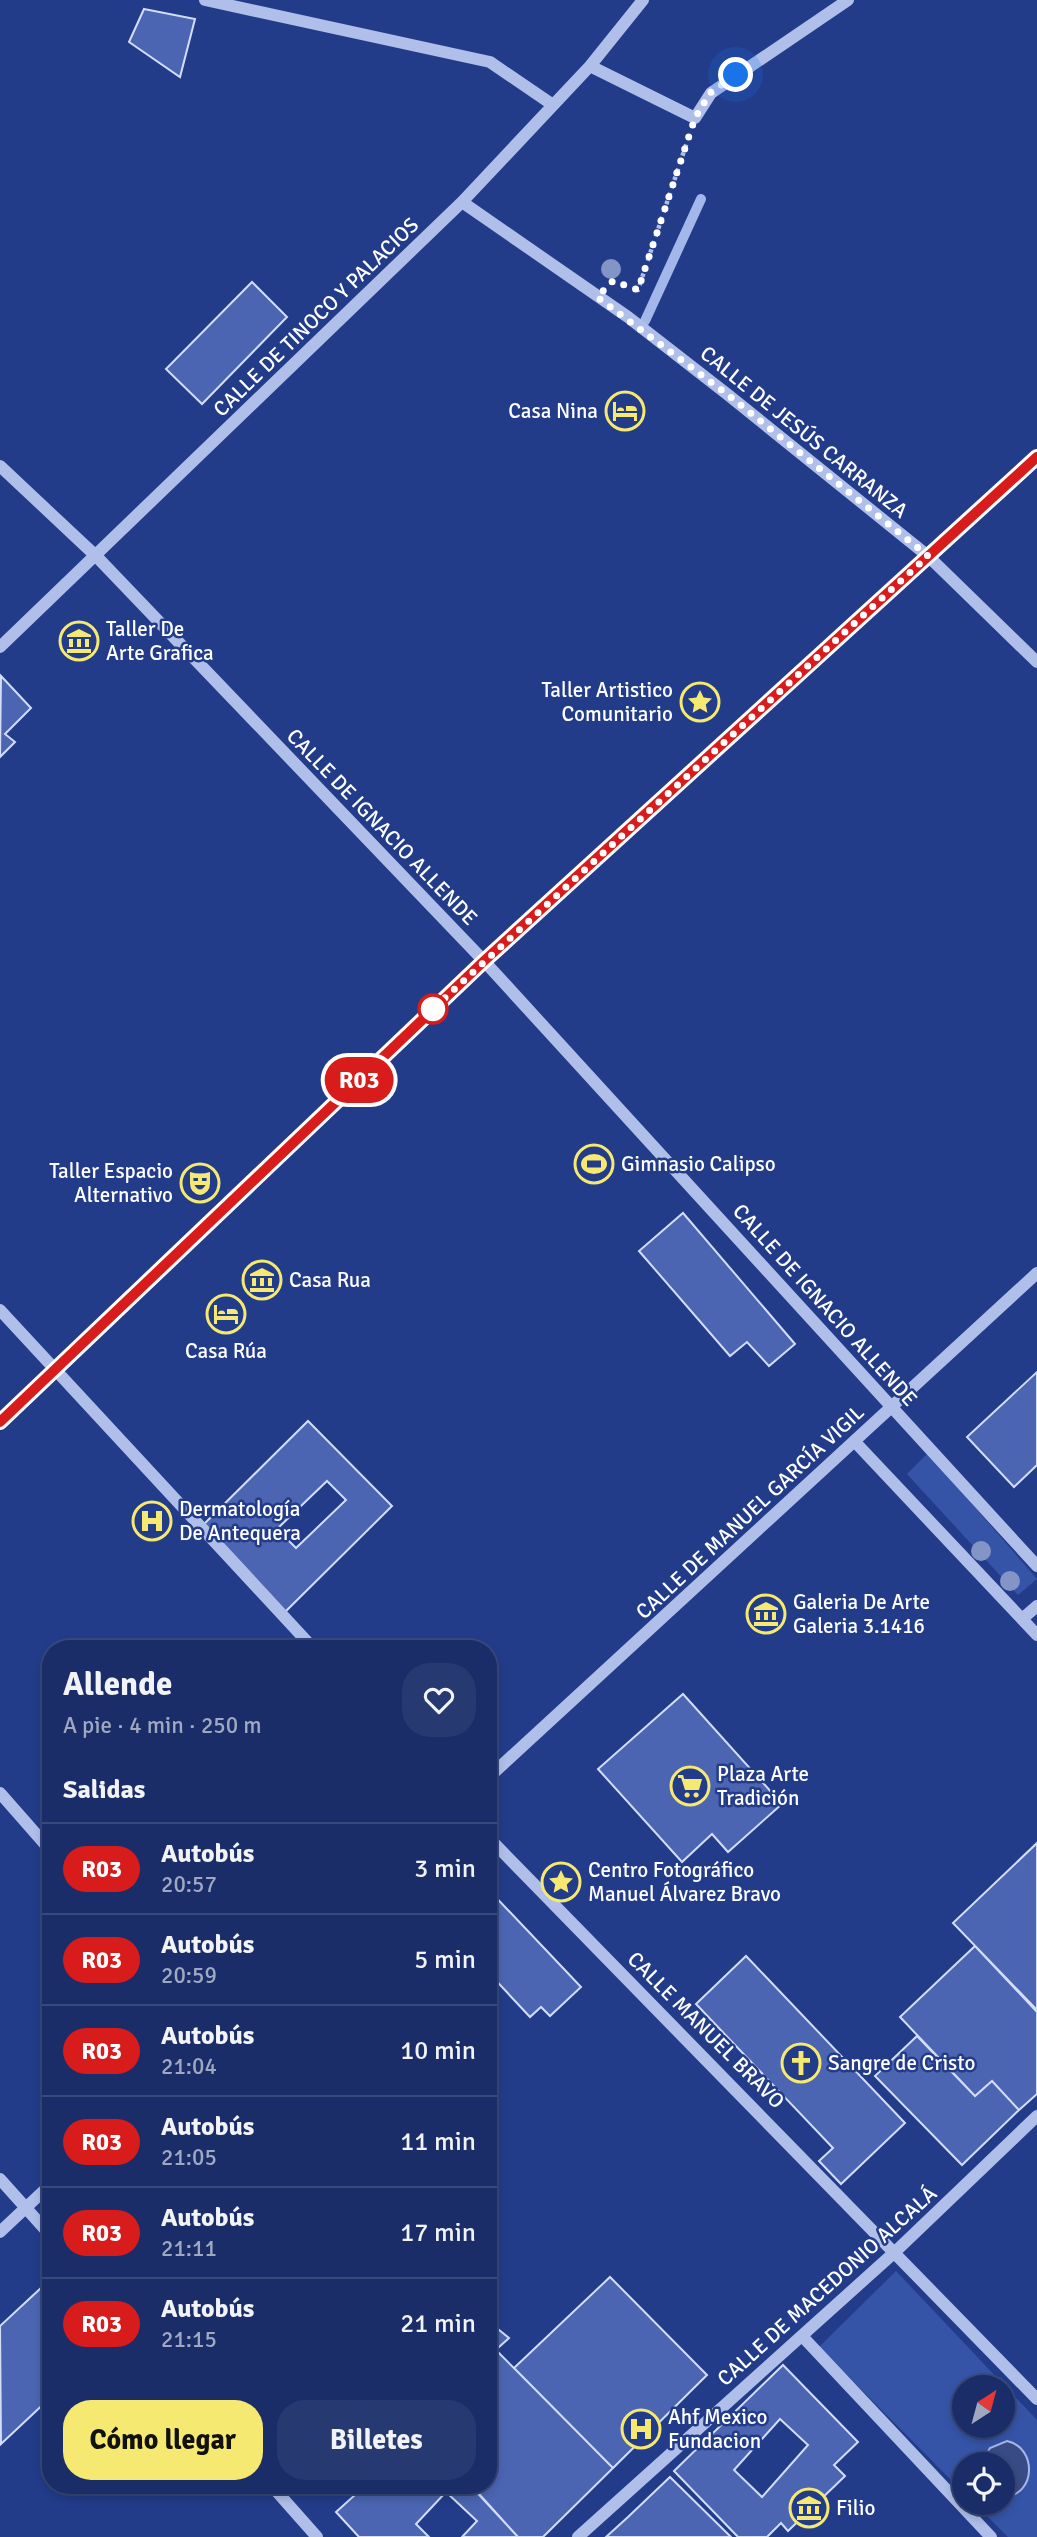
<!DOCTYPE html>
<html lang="es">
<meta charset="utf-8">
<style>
body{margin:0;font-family:Signika,sans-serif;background:#273971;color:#f1f3f6;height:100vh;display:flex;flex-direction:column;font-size:26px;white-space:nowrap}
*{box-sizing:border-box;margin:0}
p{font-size:23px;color:#9fa8c0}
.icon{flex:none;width:38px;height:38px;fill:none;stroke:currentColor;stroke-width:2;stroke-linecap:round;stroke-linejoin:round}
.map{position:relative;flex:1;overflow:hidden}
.sheet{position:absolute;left:42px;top:1640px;width:455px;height:854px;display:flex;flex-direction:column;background:#1a2d68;border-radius:28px;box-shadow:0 4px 10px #0003,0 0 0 2px #38497c}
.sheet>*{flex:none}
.badge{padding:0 14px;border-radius:23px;font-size:24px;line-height:46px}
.needle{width:46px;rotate:36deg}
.buttons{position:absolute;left:952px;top:2375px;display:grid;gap:14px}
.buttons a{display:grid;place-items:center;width:63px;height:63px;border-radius:50%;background:#1a2d68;box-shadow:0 4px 10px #0003,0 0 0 2px #38497c;font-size:35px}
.you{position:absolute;width:35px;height:35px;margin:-18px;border:5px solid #fff;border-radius:50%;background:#1a73e8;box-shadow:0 0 0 10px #1a73e833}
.map>.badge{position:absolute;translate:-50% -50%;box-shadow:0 0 0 4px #fff}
h2{padding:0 21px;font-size:26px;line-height:63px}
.round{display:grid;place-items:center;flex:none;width:74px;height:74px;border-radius:28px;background:#273971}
.overview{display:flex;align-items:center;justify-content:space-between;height:119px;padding:0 21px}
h1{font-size:33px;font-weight:700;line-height:52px}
.action{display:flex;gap:14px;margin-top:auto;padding:14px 21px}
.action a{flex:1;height:80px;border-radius:28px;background:#f6e971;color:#111;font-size:28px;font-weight:700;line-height:80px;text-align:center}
.action a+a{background:#273971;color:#f1f3f6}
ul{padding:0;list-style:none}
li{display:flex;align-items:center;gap:21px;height:91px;padding:0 21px;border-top:2px solid #38497c}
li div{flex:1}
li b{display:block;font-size:26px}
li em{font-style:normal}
li .badge{min-width:77px;font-weight:700;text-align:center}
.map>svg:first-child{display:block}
</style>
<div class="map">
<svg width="1037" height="2537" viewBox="0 0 1037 2537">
<rect width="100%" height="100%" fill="#223c8a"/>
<path fill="#3654a7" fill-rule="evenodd" d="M928,1453l109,126 -19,16 -111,-121z
M896,2271l141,149v117h-29l-34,-34 29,-1v-38h-39v29l-145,-146zM964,2387h39v39h-39z"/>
<path fill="#394b84" stroke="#a3b7eb" stroke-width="2" d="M1007,2441c30,6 30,55 -4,56v-33l-22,-1 9,-15z"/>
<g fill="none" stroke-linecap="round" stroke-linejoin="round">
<path stroke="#a3b7eb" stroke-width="10" d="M645,321l56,-122"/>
</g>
<path fill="#4b65b2" stroke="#d3ddf8" stroke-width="2" fill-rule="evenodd" d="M144,9l51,10 -15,58 -51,-35z
M252,282l35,35 -85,87 -36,-35z
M1,676l30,32 -26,26 10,8 -15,15z
M683,1213l112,131 -26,22 -22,-24 -17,14 -91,-105z
M1037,1372v93l-23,22 -47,-50z
M308,1421l84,85 -109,108 -84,-85zM327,1481l19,19 -50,48 -19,-19z
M683,1694l99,110 -54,48 -16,-18 -30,28 -84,-93z
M1037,1843v167l-84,-87z
M488,1889l93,98 -31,29 -9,-9 -11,10 -42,-45z
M975,1946l62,66v82l-18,16 -27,-29 -17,15 -75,-79z
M746,1956l159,167 -64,61 -22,-23 14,-13 -137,-144z
M917,2036l58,60 17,-15 27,29 -57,55 -87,-89z
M610,2277l97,98 -94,93 -99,-100z
M41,2288l10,10v99l-50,47 -1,-118z
M488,2321l21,17 -21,19z
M497,2351l116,117 -70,69h-25l-47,-52h17v-125z
M783,2365l75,77 -24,23 11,11 -57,55 -7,-8 -14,14h-29l-64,-66zM780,2419l28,26 -46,52 -28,-27z
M670,2477l61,60h-125l22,-20z
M366,2485h104l48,52h-56l15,-16 -31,-29 -30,32 13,13h-70l-23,-25z"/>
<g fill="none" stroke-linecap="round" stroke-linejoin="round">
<path stroke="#afbfea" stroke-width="4.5" stroke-dasharray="3.5 5" stroke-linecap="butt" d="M635,289l3,1 49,-148"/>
<path stroke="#afbfea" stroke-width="12" d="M205,0l285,62 63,43
M590,66l105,52 16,-25 137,-93
M462,202l166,115 99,77 201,162 109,106
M0,466l97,91 387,404 553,605
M0,647l462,-445 128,-136 53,-66
M0,1310l313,338
M0,1422l484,-461 553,-504
M856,1443l181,192
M1022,1619l15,-13
M488,1778l549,-505
M0,1793l51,58
M488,1837l549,562
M0,2179l51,57
M0,2232l51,-48
M802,2336l189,201
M271,2485l46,52
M578,2537l318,-286 141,-135"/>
</g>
<g fill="#8395c6">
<circle cx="611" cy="269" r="10"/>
<circle cx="981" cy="1551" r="10"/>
<circle cx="1010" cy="1581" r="10"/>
</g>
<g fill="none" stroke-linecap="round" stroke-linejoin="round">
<defs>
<path id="line" d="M0,1422l484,-461 553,-504"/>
</defs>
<use href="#line" stroke="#fff" stroke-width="16"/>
<use href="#line" stroke="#d81b1b" stroke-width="10"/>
<path stroke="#fff" stroke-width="7" stroke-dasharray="0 12.6" d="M433,1009l-8,7 503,-460 -201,-162 -130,-97 16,-16 25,9 57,-172 15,-25 26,-18"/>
</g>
<defs>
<symbol id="hotel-ring" viewBox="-11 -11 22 22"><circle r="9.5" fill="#223c8a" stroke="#f6e971" stroke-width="1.5"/><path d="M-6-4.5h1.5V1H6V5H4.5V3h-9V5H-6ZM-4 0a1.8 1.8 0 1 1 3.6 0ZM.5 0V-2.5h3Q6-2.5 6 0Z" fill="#f6e971"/></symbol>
<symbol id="museum-ring" viewBox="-11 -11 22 22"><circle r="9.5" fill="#223c8a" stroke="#f6e971" stroke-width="1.5"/><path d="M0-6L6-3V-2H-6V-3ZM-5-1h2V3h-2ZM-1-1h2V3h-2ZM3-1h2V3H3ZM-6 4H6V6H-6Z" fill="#f6e971"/></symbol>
<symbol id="sight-ring" viewBox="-11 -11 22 22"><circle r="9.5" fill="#223c8a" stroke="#f6e971" stroke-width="1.5"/><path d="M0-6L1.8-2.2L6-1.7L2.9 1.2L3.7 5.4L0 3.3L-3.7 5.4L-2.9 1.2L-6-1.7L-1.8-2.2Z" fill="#f6e971"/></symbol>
<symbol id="stadium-ring" viewBox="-11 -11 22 22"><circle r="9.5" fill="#223c8a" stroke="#f6e971" stroke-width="1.5"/><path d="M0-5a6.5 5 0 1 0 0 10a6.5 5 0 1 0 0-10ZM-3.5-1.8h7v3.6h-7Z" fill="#f6e971"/></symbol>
<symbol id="theatre-ring" viewBox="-11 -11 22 22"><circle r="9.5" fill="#223c8a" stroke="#f6e971" stroke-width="1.5"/><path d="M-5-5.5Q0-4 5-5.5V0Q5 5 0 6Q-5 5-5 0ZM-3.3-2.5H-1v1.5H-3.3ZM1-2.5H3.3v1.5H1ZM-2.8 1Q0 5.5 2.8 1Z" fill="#f6e971"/></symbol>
<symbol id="hospital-ring" viewBox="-11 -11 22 22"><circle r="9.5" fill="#223c8a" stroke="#f6e971" stroke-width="1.5"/><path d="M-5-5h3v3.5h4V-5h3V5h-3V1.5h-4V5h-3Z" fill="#f6e971"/></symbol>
<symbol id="supermarket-ring" viewBox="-11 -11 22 22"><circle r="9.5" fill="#223c8a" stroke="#f6e971" stroke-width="1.5"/><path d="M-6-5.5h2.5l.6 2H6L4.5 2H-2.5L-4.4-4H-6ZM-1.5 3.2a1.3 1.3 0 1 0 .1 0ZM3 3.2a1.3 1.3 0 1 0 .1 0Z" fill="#f6e971"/></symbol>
<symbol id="church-ring" viewBox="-11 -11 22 22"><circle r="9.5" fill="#223c8a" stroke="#f6e971" stroke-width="1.5"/><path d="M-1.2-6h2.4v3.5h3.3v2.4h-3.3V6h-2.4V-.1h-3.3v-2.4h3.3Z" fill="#f6e971"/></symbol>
</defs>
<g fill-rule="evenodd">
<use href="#hotel-ring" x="603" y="389" width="44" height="44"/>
<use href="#museum-ring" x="57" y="619" width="44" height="44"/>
<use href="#sight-ring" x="678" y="680" width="44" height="44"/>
<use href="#stadium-ring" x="572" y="1142" width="44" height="44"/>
<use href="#theatre-ring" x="178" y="1161" width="44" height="44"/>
<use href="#museum-ring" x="240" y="1258" width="44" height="44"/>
<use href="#hotel-ring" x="204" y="1292" width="44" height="44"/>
<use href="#hospital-ring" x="130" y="1499" width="44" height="44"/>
<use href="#museum-ring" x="744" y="1592" width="44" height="44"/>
<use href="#supermarket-ring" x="668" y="1764" width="44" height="44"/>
<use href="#sight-ring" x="539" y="1860" width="44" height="44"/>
<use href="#church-ring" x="779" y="2041" width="44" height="44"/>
<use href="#hospital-ring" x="619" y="2407" width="44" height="44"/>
<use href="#museum-ring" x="787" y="2486" width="44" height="44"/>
</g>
<circle fill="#fff" stroke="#d81b1b" stroke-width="3.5" cx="433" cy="1009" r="14"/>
<g text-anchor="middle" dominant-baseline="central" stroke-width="5" stroke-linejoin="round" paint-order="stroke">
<g font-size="21" fill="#fff" stroke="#223c8a">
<text transform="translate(316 317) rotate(-44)">CALLE DE TINOCO Y PALACIOS</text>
<text transform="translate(804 432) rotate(39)">CALLE DE JESÚS CARRANZA</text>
<text transform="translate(382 827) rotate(46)">CALLE DE IGNACIO ALLENDE</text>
<text transform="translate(825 1305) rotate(48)">CALLE DE IGNACIO ALLENDE</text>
<text transform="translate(750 1512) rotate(-43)">CALLE DE MANUEL GARCÍA VIGIL</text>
<text transform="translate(706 2030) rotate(45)">CALLE MANUEL BRAVO</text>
<text transform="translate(827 2286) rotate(-42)">CALLE DE MACEDONIO ALCALÁ</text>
</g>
<g font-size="21" fill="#fff" stroke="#223c8a" text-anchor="start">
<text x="598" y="411" text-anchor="end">Casa Nina</text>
<text x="106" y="629">Taller De<tspan x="106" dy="24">Arte Grafica</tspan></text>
<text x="673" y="690" text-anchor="end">Taller Artistico<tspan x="673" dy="24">Comunitario</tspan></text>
<text x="621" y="1164">Gimnasio Calipso</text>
<text x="173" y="1171" text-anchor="end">Taller Espacio<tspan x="173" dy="24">Alternativo</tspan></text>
<text x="289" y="1280">Casa Rua</text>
<text x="226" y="1351" text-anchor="middle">Casa Rúa</text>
<text x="179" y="1509">Dermatología<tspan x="179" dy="24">De Antequera</tspan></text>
<text x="793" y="1602">Galeria De Arte<tspan x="793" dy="24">Galeria 3.1416</tspan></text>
<text x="717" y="1774">Plaza Arte<tspan x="717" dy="24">Tradición</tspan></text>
<text x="588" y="1870">Centro Fotográfico<tspan x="588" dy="24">Manuel Álvarez Bravo</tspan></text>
<text x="828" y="2063">Sangre de Cristo</text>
<text x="668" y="2417">Ahf Mexico<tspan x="668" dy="24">Fundacion</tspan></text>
<text x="836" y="2508">Filio</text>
</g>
</g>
</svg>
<div class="buttons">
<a><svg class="needle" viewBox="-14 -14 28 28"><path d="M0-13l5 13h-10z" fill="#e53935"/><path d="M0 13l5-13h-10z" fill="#9fa8c0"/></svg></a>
<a><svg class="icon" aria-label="locate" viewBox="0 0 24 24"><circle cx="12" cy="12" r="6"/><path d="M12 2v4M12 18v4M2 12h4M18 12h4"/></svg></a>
</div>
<div class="you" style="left:736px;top:75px"></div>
<b class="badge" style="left:359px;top:1080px;background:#d81b1b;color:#fff">R03</b>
<section class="sheet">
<div class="overview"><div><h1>Allende</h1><p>A pie · 4 min · 250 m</p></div><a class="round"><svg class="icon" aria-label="heart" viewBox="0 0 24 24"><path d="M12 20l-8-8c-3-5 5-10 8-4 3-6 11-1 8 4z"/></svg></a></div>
<h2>Salidas</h2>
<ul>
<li><span class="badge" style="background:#d81b1b;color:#fff">R03</span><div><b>Autobús</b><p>20:57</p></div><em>3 min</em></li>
<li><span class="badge" style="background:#d81b1b;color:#fff">R03</span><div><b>Autobús</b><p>20:59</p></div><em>5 min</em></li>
<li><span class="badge" style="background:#d81b1b;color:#fff">R03</span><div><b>Autobús</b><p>21:04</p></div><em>10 min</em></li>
<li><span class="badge" style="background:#d81b1b;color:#fff">R03</span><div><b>Autobús</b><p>21:05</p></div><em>11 min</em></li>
<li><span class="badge" style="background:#d81b1b;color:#fff">R03</span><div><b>Autobús</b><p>21:11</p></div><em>17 min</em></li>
<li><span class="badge" style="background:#d81b1b;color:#fff">R03</span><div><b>Autobús</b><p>21:15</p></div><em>21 min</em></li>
</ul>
<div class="action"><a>Cómo llegar</a><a>Billetes</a></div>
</section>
</div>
